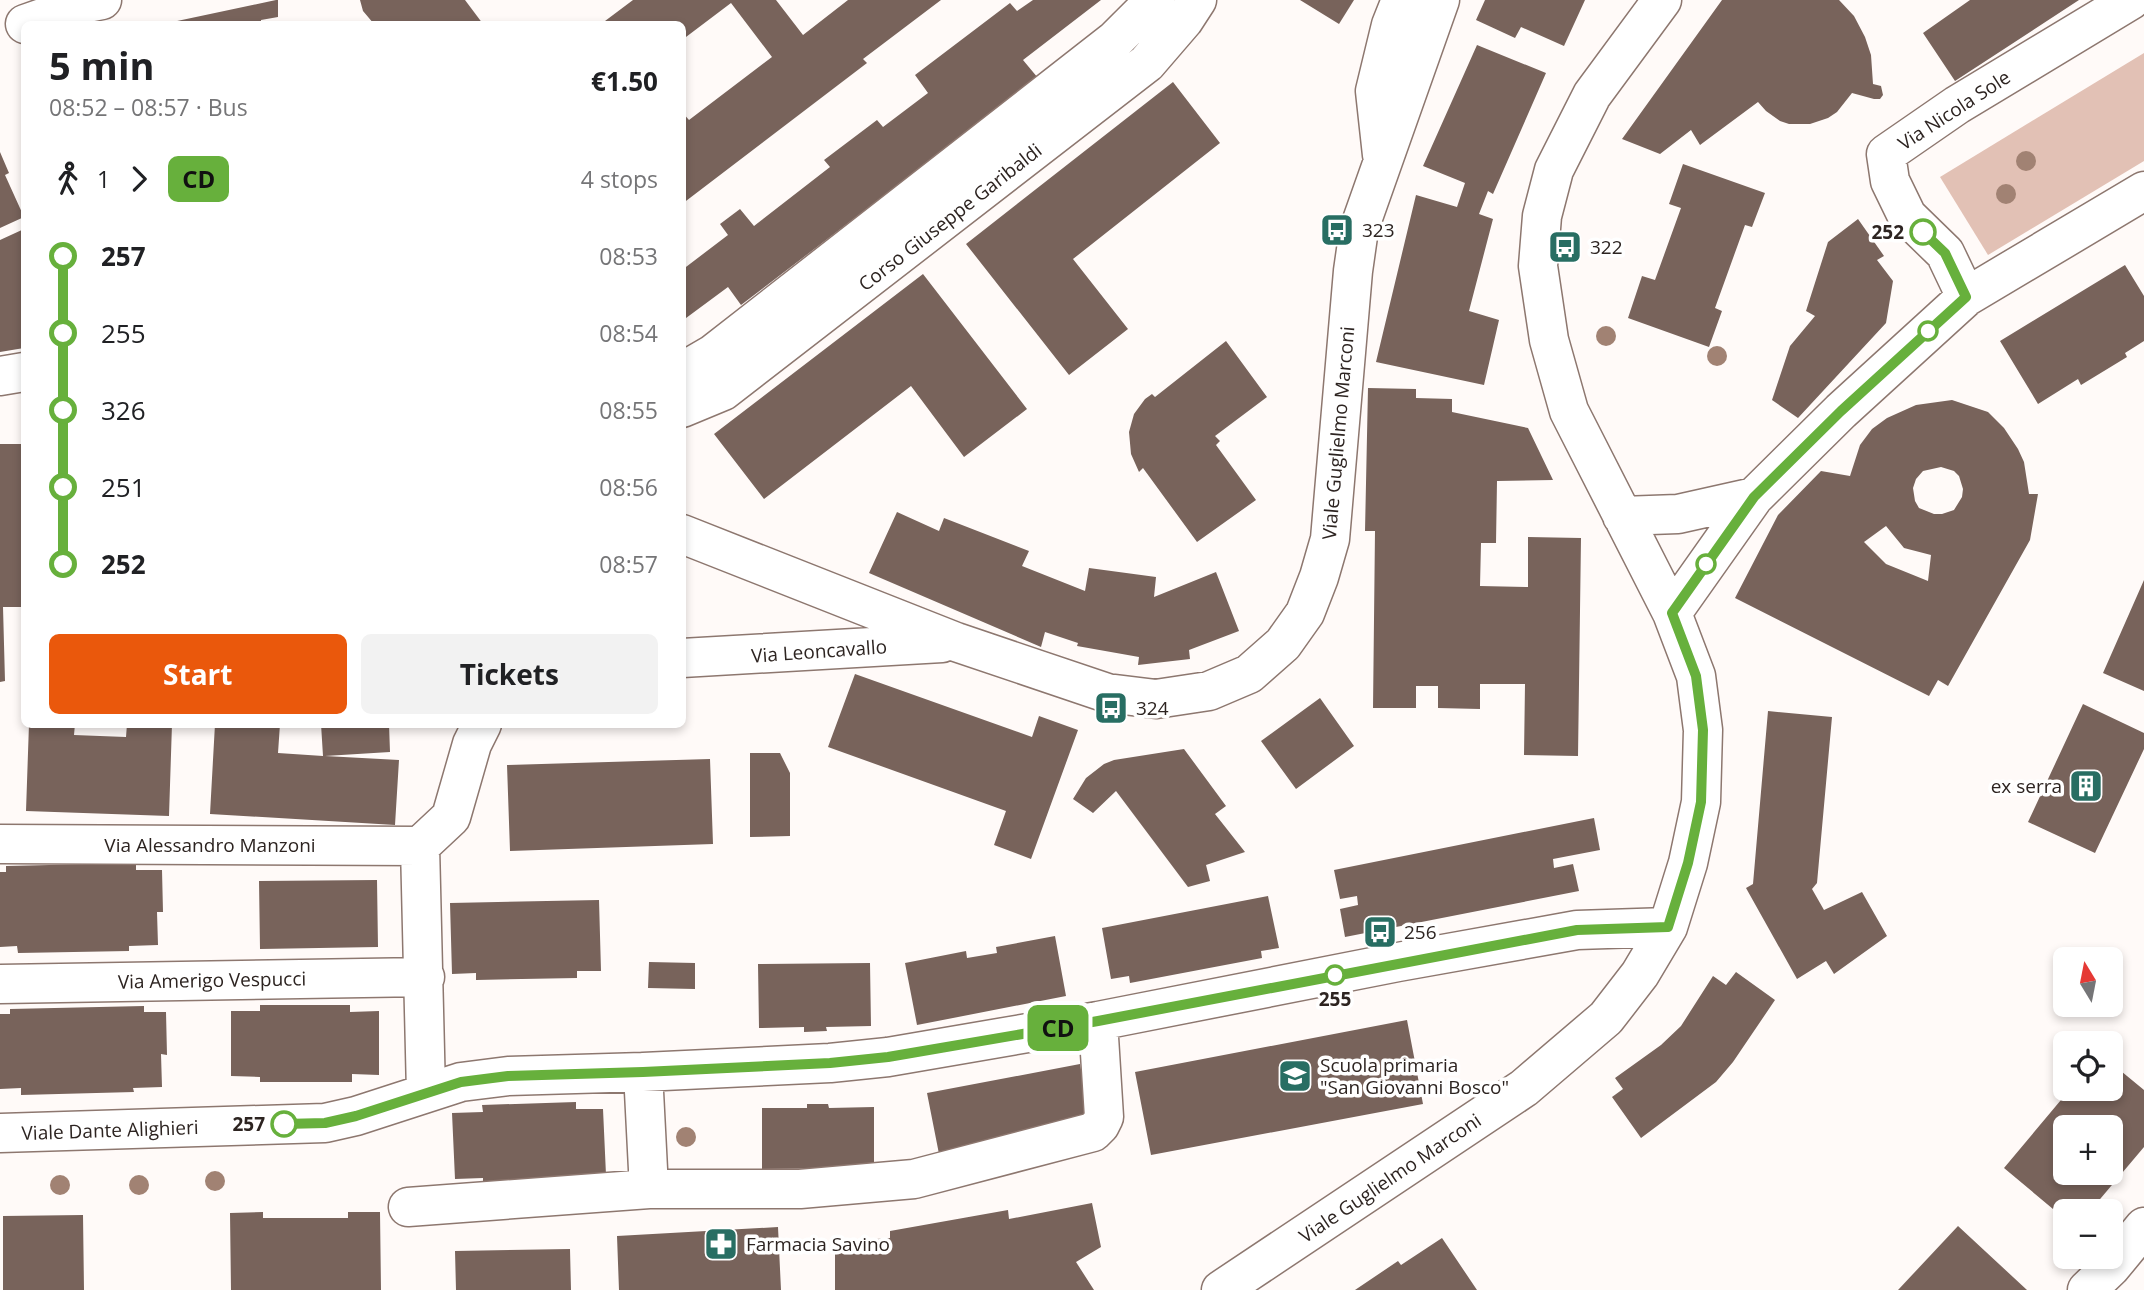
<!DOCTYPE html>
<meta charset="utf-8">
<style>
body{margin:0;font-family:"Open Sans",sans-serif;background:#f2f2f2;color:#202124;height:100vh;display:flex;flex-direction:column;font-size:26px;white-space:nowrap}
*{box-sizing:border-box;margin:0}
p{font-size:23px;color:#757577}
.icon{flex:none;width:38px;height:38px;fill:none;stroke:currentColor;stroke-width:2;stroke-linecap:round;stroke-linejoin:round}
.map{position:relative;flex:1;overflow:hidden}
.details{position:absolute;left:21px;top:21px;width:665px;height:707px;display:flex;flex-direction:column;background:#fff;border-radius:10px;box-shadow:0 4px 10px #0003}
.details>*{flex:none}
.badge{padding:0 14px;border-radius:10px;font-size:24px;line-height:46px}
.needle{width:46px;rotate:350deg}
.tools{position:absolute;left:2053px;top:947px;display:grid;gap:14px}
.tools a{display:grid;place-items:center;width:70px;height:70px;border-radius:10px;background:#fff;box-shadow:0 4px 10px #0003;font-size:35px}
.map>.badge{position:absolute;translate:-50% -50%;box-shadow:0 0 0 4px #fff}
.legs{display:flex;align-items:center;gap:10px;height:77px;padding:0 28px;font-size:23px}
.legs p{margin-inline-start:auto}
.overview{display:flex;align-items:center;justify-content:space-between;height:119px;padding:0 28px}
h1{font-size:38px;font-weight:700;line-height:52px}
.primary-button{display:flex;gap:14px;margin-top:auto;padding:14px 28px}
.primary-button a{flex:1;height:80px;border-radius:10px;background:#ea580c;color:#fff;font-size:28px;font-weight:700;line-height:80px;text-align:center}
.primary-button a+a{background:#f2f2f2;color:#202124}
ul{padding:0 28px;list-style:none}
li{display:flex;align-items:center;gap:24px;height:77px;font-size:26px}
li i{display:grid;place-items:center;width:10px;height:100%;margin:0 9px;background:currentColor}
li i::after{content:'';width:18px;height:18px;margin:-9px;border:5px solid;border-radius:50%;background:#fff}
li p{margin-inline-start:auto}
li:first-child i{background:linear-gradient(#0000 50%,currentColor 0)}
li:last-child i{background:linear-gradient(currentColor 50%,#0000 0)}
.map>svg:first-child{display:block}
</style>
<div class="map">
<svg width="2144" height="1290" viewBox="0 0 2144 1290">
<rect width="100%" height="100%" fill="#fffaf8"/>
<path fill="#e2c1b5" d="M2144,53v108l-156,94 -48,-78z"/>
<path fill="#78635b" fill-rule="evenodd" d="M276,0h2v17l-17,3v4h-98z
M360,0h105l18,24h-109l-11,-13z
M633,0h143l27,35 45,-35h93l-78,59 4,4 -185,141v-92l7,8 83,-63 -41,-54 -49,37v-16h-81z
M1033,0h68l-78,60 15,18 -297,227 -13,-18 -46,34v-51l46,-35 -8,-11 20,-15 14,17 76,-59 -6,-7 53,-40 6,7 45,-34 -13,-18 95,-72 7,8z
M1300,0h54l-15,24z
M1485,0h100l-21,46 -43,-19 -6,11 -39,-18z
M1722,0h117l15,16 11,21 6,18 2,29 8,2 2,9 -3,4h-6l-22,-6 -15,19 -9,6 -18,6h-21l-9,-3 -14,-10 -8,-9 -58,43 -9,-15 -31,24 -38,-15z
M1970,0h109l-124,81 -32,-48z
M1477,45l69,28 -53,121 -5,-3 -9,23 14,5 -24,92 30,9 -15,65 -108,-23 40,-167 41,12 8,-24 -42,-17z
M1173,82l47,61 -147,116 55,70 -59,46 -103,-131z
M0,152l9,21 -4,2 19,42 -24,11z
M1683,164l82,29 -13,34 -7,-2 -30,83 7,3 -13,36 -81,-29 14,-42 13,4 26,-72 -12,-4z
M1858,219l26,37 -7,4 16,21 -7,42 -88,95 -26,-18 18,-54 25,-30 -9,-5 22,-69z
M24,229v119l-24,4v-112z
M2125,265l19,31v45l-19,12 2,4 -46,28 -3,-6 -40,25 -38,-63z
M923,274l104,135 -63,48 -53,-71 -147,113 -50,-65z
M1226,341l41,56 -52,39 5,5 -4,4 40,55 -59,42 -54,-74 -4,4 -8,-18 -2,-22 5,-18 11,-15 7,-5 3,3z
M1368,388l48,1v9l36,1v13l76,16 25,52 -56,1 -1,62h-15l-1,43 48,1v-50l53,1 -3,218 -54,-1 1,-71h-45v25l-42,-1v-22h-22v22h-43l2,-177h-10z
M1952,400l36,12 16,16 14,21 6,13 5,32h9l-8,46 -82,146 -10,-6 -9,16 -194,-98 43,-83 43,-44 29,5 10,-31 12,-16 15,-11 29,-13zM1941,467l13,4 5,5 4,13 -1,8 -8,13 -12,4h-8l-15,-6 -4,-7 -2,-13 3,-9 7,-8zM1886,526l18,22 27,7 -3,26 -42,-17 -22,-22z
M0,444h24v163h-21l2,74 -5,1z
M897,512l42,19 5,-13 85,33 -7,15 63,25 4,-23 67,9 -2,20 62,-25 23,59 -50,19 1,9 -52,6 1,-8 -62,-11 1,-3 -33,-11 -4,15 -172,-74z
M2144,580v111l-41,-18z
M855,674l177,63 7,-21 39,14 -47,129 -37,-14 12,-34 -178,-64z
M1320,698l34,48 -58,43 -35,-48z
M2083,704l61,29v16l-49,104 -67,-31z
M1768,711l64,6 -15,166 -5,6 12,21 38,-18 25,44 -53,38 -8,-13 -29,18 -51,-91 7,-4z
M29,724h46l-1,11 52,2 1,-13h45l-3,92 -143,-5z
M215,724h65l-2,29 45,3 -2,-32h68l1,28 -65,4 74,4 -4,65 -185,-11z
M1184,749l42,57 -11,8 30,38 -39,13 4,16 -22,6 -72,-96 -23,22 -20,-14 13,-21 18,-14 10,-4z
M750,753h30l10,20v63l-40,1z
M710,759l3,85 -203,7 -3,-86z
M1594,818l6,32 -47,9 1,9 19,-4 6,27 -234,46 -5,-28 18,-4 -1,-9 -17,3 -6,-29z
M136,863v7h26l1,42h-6l1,33 -29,1v5l-111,2 -1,-7 -17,1v-75h6v-6z
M377,880l1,67 -118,2 -1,-68z
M1268,896l11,52 -18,3 1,7 -132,25 -1,-7 -18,3 -9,-51z
M599,900l2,71h-24v7l-101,2v-7l-24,1 -2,-71z
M1055,936l11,60 -149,29 -12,-62 61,-12 1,7 30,-5 -1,-6z
M649,962l46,1v26l-47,-1z
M870,963l1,63 -45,1 1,4 -23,1v-5l-45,1 -1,-64z
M1736,972l39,28 -42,62 -17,20 -75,56 -29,-41 11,-8 -8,-11 46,-33 20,-19 32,-50 13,9z
M260,1005h90v7l29,-1v64l-27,-1v8h-92v-5l-29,-1v-65h29z
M144,1006v6h22l1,43 -6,-1 1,33 -29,1 1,4 -113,3v-7l-21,1v-75h10v-5z
M1407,1020l16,84 -272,51 -16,-83z
M2110,1062l34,28v57l-54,64h-25v8l-61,-51 67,-80h39zM2065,1127h45v45h-45z
M1080,1064l11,61 -152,29 -12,-61z
M576,1102v7h27l3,66 -123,12v-9l-28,1 -3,-66 31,-1 -1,-7z
M807,1104h21l1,4 45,-1v61l-112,1v-61h45z
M1092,1203l9,44 -25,15 18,28h-259v-48l55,-4v-7l118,-21 1,9z
M263,1212v6h85v-6h32l1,78h-150l-1,-77z
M83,1215l1,75h-81v-74z
M1958,1226l69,64h-129z
M778,1227l3,63h-162l-2,-54z
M1442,1238l35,52h-122l43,-29 3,4z
M570,1249l1,41h-115l-1,-39z"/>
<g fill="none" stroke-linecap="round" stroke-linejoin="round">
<defs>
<path id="minor" d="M25,24l57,-20 20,-4
M1382,155l-7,-64 16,-66 10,-25
M1966,297l-21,-44 -38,-37 -17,-35 -4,-27 71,-49 174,-105
M682,372l31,-18 402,-314 40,-40
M0,376l24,-4
M682,408l41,-17 424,-328 37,-43 13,-20
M1622,516l56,-2 76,-17
M682,534l274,108 151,51 49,6 53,-8 40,-17 34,-30 22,-31 14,-36 11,-38 23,-268 6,-42 81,-229
M1672,613l82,-116 87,-86 125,-114 178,-106
M682,658l260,-15
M0,844l420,2
M420,846l6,247
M420,846l31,-29 21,-73 10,-20
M0,984l425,-7
M0,1133l325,-10 31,-7 105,-34 47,-6 135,-4 187,-9 58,-6 210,-36 300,-59 179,-32 91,-3
M649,1189h151l114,-10 179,-47 7,-7 4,-8 -6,-96
M408,1207l241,-18 -6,-117
M1221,1290l303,-202 82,-70 34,-44 28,-47 20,-64 13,-61 2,-72 -7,-54 -24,-63 -103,-202 -20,-71 -11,-74 4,-50 12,-46 38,-75 70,-95
M2087,1290l24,-23 33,-40"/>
</defs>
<use href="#minor" stroke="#8d776f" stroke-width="41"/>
<use href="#minor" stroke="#fff" stroke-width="38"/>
</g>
<g fill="#a18273">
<circle cx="2026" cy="161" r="10"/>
<circle cx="2006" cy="194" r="10"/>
<circle cx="1606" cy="336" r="10"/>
<circle cx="1717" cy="356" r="10"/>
<circle cx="686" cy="1137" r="10"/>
<circle cx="215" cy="1181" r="10"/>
<circle cx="60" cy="1185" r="10"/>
<circle cx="139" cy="1185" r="10"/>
</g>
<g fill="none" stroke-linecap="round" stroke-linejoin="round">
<defs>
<path id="line-1" d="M284,1124l41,-1 31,-7 105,-34 47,-6 135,-4 187,-9 58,-6 210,-36 479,-91 91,-3 20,-64 13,-61 2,-72 -7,-54 -24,-63 82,-116 87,-86 125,-114 -21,-44 -22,-21"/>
</defs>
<use href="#line-1" stroke="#fff" stroke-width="16"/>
<use href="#line-1" stroke="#67b03c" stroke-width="10"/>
</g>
<defs>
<symbol id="bus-square" viewBox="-11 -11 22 22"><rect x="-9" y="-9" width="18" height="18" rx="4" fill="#286e63" stroke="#fff"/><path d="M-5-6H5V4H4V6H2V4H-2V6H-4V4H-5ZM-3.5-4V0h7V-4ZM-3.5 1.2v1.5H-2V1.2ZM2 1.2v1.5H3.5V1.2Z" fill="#fff"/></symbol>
<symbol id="building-square" viewBox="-11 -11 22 22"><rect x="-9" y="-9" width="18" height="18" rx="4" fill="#286e63" stroke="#fff"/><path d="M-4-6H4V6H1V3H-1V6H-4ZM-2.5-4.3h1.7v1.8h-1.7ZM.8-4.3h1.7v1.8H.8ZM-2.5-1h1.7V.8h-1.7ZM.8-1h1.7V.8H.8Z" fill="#fff"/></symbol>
<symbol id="school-square" viewBox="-11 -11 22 22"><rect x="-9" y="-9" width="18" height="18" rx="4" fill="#286e63" stroke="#fff"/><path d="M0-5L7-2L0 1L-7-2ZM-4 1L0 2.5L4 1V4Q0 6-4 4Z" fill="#fff"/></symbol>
<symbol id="pharmacy-square" viewBox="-11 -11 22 22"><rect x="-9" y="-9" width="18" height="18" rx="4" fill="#286e63" stroke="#fff"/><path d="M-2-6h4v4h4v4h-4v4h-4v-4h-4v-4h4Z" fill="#fff"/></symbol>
</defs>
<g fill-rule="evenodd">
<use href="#bus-square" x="1318" y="211" width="38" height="38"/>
<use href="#bus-square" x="1546" y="228" width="38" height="38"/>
<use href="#bus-square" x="1092" y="689" width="38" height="38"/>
<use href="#building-square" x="2067" y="767" width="38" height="38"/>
<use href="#bus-square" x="1361" y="913" width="38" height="38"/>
<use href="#school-square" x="1276" y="1057" width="38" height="38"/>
<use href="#pharmacy-square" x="702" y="1225" width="38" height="38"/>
</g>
<g fill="#fff" stroke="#67b03c" stroke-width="3.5">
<circle cx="1923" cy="232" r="12"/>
<circle cx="1928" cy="331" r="9"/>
<circle cx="1706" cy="564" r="9"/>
<circle cx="1335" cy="975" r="9"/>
<circle cx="284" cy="1124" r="12"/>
</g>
<g text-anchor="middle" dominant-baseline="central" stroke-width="7" stroke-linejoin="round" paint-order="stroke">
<g font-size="19" fill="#2d2421" stroke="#fff">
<text transform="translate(1954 110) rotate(-33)">Via Nicola Sole</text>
<text transform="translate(950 217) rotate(-38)">Corso Giuseppe Garibaldi</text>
<text transform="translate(1338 433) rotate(-85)">Viale Guglielmo Marconi</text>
<text transform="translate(819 651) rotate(-4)">Via Leoncavallo</text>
<text x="210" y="845">Via Alessandro Manzoni</text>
<text transform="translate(212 980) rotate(-1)">Via Amerigo Vespucci</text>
<text transform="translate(110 1130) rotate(-2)">Viale Dante Alighieri</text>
<text transform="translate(1390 1178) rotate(-34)">Viale Guglielmo Marconi</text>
</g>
<g font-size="19" fill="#2d2421" stroke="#fff" text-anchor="start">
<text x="1362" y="230">323</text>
<text x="1590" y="247">322</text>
<text x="1136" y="708">324</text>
<text x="2062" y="786" text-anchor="end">ex serra</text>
<text x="1404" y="932">256</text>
<text x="1320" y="1065">Scuola primaria<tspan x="1320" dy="22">"San Giovanni Bosco"</tspan></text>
<text x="746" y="1244">Farmacia Savino</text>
</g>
<g font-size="19" font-weight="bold" fill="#2d2421" stroke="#fff" text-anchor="end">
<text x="1904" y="232">252</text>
<text x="1335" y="999" text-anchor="middle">255</text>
<text x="265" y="1124">257</text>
</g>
</g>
</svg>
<div class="tools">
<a><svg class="needle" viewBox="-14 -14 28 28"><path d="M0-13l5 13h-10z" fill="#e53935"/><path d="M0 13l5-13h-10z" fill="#757577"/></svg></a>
<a><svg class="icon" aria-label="locate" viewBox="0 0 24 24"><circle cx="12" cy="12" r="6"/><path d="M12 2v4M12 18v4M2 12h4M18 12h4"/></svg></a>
<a>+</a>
<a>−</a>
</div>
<b class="badge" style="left:1058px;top:1028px;background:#67b03c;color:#111">CD</b>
<section class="details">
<div class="overview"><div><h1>5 min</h1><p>08:52 – 08:57 · Bus</p></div><b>€1.50</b></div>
<div class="legs"><svg class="icon" aria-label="walk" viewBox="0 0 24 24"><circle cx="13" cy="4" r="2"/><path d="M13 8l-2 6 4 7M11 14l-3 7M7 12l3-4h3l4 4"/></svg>1<svg class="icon" aria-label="forward" viewBox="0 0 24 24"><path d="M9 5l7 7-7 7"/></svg><b class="badge" style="background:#67b03c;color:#111">CD</b><p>4 stops</p></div>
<ul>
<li><i style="color:#67b03c"></i><b>257</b><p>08:53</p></li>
<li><i style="color:#67b03c"></i><span>255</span><p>08:54</p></li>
<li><i style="color:#67b03c"></i><span>326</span><p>08:55</p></li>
<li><i style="color:#67b03c"></i><span>251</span><p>08:56</p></li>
<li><i style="color:#67b03c"></i><b>252</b><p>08:57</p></li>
</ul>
<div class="primary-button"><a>Start</a><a>Tickets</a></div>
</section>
</div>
